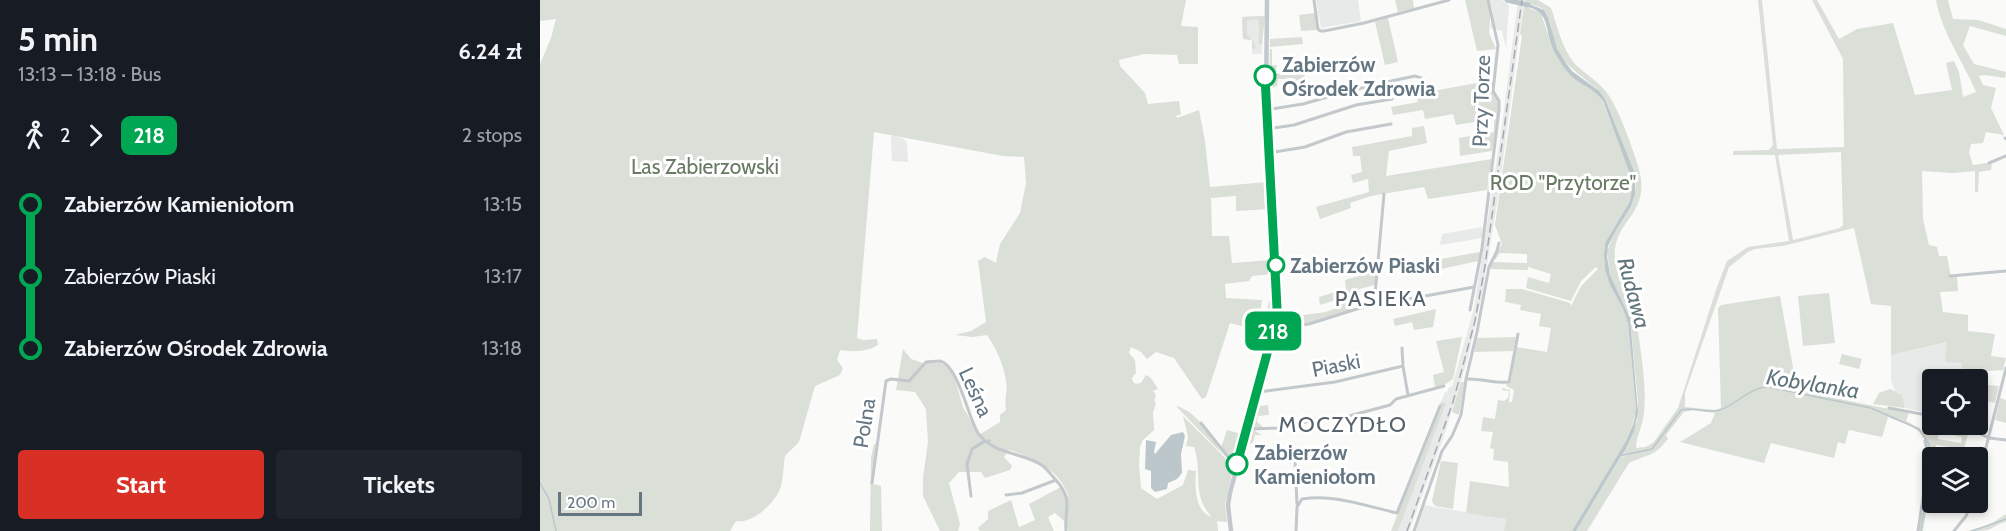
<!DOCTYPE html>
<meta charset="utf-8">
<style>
body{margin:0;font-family:Cabin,sans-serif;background:#20242c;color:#f1f3f6;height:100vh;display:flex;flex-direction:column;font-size:22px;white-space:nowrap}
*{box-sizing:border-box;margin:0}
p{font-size:20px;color:#9ea1a6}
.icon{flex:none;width:33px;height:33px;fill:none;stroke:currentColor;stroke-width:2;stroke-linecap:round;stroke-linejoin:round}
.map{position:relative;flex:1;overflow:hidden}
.panel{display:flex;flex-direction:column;background:#171b24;width:540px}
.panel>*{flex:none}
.badge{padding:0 12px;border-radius:9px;font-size:21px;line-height:39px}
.buttons{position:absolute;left:1382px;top:369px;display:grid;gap:12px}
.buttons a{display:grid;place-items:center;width:66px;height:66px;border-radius:6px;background:#171b24;box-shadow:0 3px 9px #0003;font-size:30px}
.scale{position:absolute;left:18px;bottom:15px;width:84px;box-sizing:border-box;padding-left:6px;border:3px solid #657683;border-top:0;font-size:16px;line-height:21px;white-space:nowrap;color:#657683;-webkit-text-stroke:4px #fff;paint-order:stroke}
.map>.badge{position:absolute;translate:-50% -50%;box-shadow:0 0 0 3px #fff}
.legs{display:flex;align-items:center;gap:9px;height:66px;padding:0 18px;font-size:20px}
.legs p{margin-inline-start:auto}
.summary{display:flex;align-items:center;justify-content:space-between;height:102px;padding:0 18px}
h1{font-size:33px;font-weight:700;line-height:45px}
.button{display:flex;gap:12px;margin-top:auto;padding:12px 18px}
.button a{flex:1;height:69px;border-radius:6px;background:#d93025;color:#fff;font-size:24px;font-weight:700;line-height:69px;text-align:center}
.button a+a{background:#20242c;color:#f1f3f6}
ul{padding:0 18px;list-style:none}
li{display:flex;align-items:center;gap:21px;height:72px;font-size:22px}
li i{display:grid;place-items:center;width:9px;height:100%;margin:0 8px;background:currentColor}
li i::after{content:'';width:15px;height:15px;margin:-8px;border:4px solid;border-radius:50%;background:#171b24}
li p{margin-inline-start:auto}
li:first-child i{background:linear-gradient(#0000 50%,currentColor 0)}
li:last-child i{background:linear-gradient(currentColor 50%,#0000 0)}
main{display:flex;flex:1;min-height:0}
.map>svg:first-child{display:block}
</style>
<main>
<section class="panel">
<div class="summary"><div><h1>5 min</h1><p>13:13 – 13:18 · Bus</p></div><b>6.24 zł</b></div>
<div class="legs"><svg class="icon" aria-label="walk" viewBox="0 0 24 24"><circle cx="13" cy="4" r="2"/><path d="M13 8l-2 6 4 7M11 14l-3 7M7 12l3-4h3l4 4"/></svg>2<svg class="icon" aria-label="forward" viewBox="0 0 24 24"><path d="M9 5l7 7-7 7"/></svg><b class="badge" style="background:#00a651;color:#fff">218</b><p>2 stops</p></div>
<ul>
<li><i style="color:#00a651"></i><b>Zabierzów Kamieniołom</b><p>13:15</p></li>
<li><i style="color:#00a651"></i><span>Zabierzów Piaski</span><p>13:17</p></li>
<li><i style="color:#00a651"></i><b>Zabierzów Ośrodek Zdrowia</b><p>13:18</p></li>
</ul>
<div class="button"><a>Start</a><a>Tickets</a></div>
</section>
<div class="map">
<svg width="1466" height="531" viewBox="0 0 1466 531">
<rect width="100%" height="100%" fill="#fafaf8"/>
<path fill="#e8e9e9" d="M776,0h42l3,21 -40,7z
M949,0h13l7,5 -3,43 -4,-17 -12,-3 3,-16z
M978,0h6l-26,197 -16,98 -14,63 -24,78 -35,95h-11l47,-128 -4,-1 4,-10 2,1 2,-6h3l22,-79 27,-175z
M722,16v38h-10v-14l-9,-1 -1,-22z
M351,135l11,3 5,4 1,20 -16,-1z
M942,227v11l-42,7 2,-11z
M1408,342l14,21v16l-30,1v34l-27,-6 -3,-13 -7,-3 -4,-12v-25z
M884,505l82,14 -2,12h-89z"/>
<path fill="#dadfd7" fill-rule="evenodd" d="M0,0h646l-5,26 17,1v37h-19l-2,-9 -33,-1 -25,6 1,6 25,27 3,11 31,-3 2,13 -5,2 1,2 22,-8 6,31 5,46 57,-5 2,27 -33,2v-15l-25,2 1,38h17l3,27 40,-3 1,14 -21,2 -3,5 -24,3 1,14 36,2 -2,15 6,1 3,-15h5l-3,20 -22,-7 -4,13 -15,-4 -24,74 -4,2 -28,-41 -18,-6 -9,7 -6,-7 -10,-5 -2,6 6,7 1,13 -4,5 1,4 3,2 5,-1 5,-8 5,3 7,11 -5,2 3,4 -2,6 2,2 -3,10 1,17 -11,10 -3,7 -1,18 2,23 16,11 26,-14 5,-15 8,1c-1,14 -2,41 16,46 -21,-21 -9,-44 -18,-70l-8,-1 2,-9 -5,-21 48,48 2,5 -8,36 2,17 -10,-1 1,10h-150l-3,-16 -1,6 -9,-8 -7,4 6,14h-74l-2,-3 10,-9v-8l23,-11 8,27 16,-7 -6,-16 32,-17 8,11c-7,-27 -36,-41 -60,-48l-5,7 8,9 -2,4 -25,8 -4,-6h-22l-10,11 11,41 -2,7h-18l-17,-35v-18l5,-36 -2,-33 -11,-17 -19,-2 7,-41 8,10 12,4h18l5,3 8,10 9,31 16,28 21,-13v-7l6,-5c-2,-13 2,-19 0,-29 -2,-16 -10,-33 -19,-46l-14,2 -18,-2 16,-4 15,-9 -8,-61 7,-4 11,6 4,-19 20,-31 6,-30 -2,-26 -21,-1 -129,-24 -17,206 6,2 14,-1 1,6c-11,7 -26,7 -38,5l-3,10 6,8 -3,7 -25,11 -16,56 -14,14c-2,11 -1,22 -5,33 -6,15 -28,35 -44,32l-6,10h-190v-467l11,-26 5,-19 -16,2z
M855,0h18l1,8 -16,4z
M925,0h23l3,10 -2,23 7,16 -19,2z
M984,0h14l13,8c7,20 11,42 26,58 10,9 22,16 30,27 12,16 26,56 32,76 11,43 -20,49 -24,80 -3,27 18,44 21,69 4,28 11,68 8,95 -1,12 -8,24 -8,35l9,-1 8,-4 25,-35 39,-121 10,-26 21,-14 41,-6 -14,-86h-42v-4l36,-1 4,-5 -15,-145h4l15,149 67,-2 -1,-88 -31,-59h5l22,39 18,-10 36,-6 22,72 37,-5 -6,-27 8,-2 5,11 4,25 13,-5c-13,-31 -34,-59 -40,-92h12l5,19 25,1 28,9v7l-36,-10 -7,19 11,19 32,8 -1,6 -20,-3 -6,1 4,9 13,3 -5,20 13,27 -18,-3 -3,11 -12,1 -2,9 4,12 19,-3 -1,8 -12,2 -1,20h-3v-21l-22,2 -31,-2 1,48 6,26 8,2 2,9h8l4,21h6l1,14 -18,1 3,20 25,3v16l27,3 -4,22 15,2 -3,12 -41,3v-10l-17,-1 2,-20 -56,13v-49l-20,-2 -17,-76 -71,18 -28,3 -7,3 -19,15 -44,126v14l30,3 6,-2 -3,-100 3,-3 59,-9 17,93 -25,-6 -1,2 138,28 -3,8 13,7 5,6 5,-18 3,1v7l23,1 14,5 -5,19 -28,-4 -2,12 -2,1v19l-9,54h-4c4,-27 22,-80 -1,-100 -8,-6 -21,-10 -30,-14l-6,20 -33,-7 -4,14 -7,-2 -4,16 -63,-15 -7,20 -84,-21 31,-19 4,-10 -22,-3 -9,2 -18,23 2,4c-15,19 -19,14 -39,24l-42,68h-11l45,-74 7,-2 -6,-1 15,-33 1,-19 -8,-84 -20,-43 -3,-24 8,-19 16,-24 4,-14 1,-16 -31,-79c-14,-20 -36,-26 -48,-50 -5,-10 -6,-32 -13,-39 -6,-5 -16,-5 -20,-10zM1301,152l2,73 -3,3 -47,12 -15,-85zM1399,432l23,5 -1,6 -23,-4z
M984,6l17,7 10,32 18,29 25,16 8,10 27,69 4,15 -3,17 -25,42 -1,12 1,15 5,15 13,24 5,14 8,84 -3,16 -7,18 -54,90h-68l2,-12 -40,-6 4,-32 39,6 -1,-25 -15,-2 1,-11 -4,-1 3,-16 -12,-1 2,-14 12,2 3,-19 6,1 4,-3 1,-7 -7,-1v-2l8,2 -1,12h3l2,-12 -8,-4 1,-2 3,-1 1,-3 5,-33 31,5 4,-24 -12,-2 2,-12 -21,-4 1,-5 -16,-3 1,-13h16l48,14 1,3 10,-20 17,-17 -2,-2 -15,14 -10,20 -45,-13 2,-11 21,6 2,-9 -23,-7v3l-38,-1 2,-7 35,1v-9l-27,-1 -5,7 -1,-2 8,-14 -7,-19 27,-189 -2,-2z
M775,13l2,17 -16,1 -2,-16z
M725,16l-3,28h-3v-23l-3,-2 -9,2v14l7,7 2,6 -4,1v-9l-9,-1 -1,-22z
M848,18l10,44 -13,3 -10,-43z
M762,37l1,7 -33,3v-8z
M730,49h2v16h5l-2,9 12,-1v-9l8,-1 -5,5 1,5 13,-2 2,13 -16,3v-4h-4l-1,-4h-7l-1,7 -8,3z
M954,80v11l5,17 -7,43 -32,5 -1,-18 35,-6v-13l-38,6 -3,-11 -28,5 -2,-9 -30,5 -2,-8 27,-5 -2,-8z
M884,126l3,17 -38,8 -3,25 106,-17 -5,31 -59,9 -4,-12 -53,9 -21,7 1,5 -31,11 -4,-12 53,-15 -1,-13 -15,4 -2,-8 11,-3 -2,-16h-7l-1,-9 60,-11v-8z
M940,252l-2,9 -69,15 -2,-11z
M836,271l-1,14 -20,5 2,10 -8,3 2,7 -47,14 -1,-9 23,-3 15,-6 -2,-7 -19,6 -1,-8 27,-8 -1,-9z
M1289,293l6,50 -32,3 -5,-50z
M896,309l-3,18 -19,3 -2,-8 -17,4 -2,-7z
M922,337l-9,42 -9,6 -9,2 -2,-12 11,-3 -8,-31z
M976,337l-3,14 -39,1 3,-14z
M1302,354l20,5 -3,10 -20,-5z
M921,382h3l-5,33 -7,-3z
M1437,384l22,2 -4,17 -13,-3 -5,15z
M1350,389l12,6 3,13 -32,-4 6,-11z
M1460,398l6,2v23l-11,-3z
M717,400l4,6 7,-1 1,10 -11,1 -1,6 6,5h-7l-1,4 7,4h-7l-2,8 -8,1z
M901,402l5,1 -48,128h-7z
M636,406c23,6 35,32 48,50z
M687,430l14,4 -7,30 -13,-16z
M334,444h3l-4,40 8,2 1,45h-12l1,-73z
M901,461l17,2 -5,46 -18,-3 -3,-5z
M1466,514v8c-8,1 -12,6 -18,8 -5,1 -15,1 -21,1l22,-6z"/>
<path fill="#bbc7cb" d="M984,2l20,8 4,7 9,32 9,14 6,8 27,20 6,8 30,75v20l-4,13 -16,25 -7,14 -1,10 3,19 20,43 8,94 -4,19 -8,17 -50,83h-4l54,-90 8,-19 2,-15 -8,-84 -5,-14 -13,-24 -5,-15 -1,-15 1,-12 25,-42 3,-19 -30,-81c-11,-15 -23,-16 -33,-26 -5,-6 -12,-16 -16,-24 -11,-21 -1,-39 -30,-45z
M643,432l2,4 -4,18 1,19 -5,6 -9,4 -1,6 -12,3 -4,-4v-17l-6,-2 1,-29 10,2 -2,10 1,2 16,-19z"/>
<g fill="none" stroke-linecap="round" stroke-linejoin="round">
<path stroke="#bbc7cb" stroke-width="1.5" d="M448,440l2,1
M1079,456l33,-7 29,-39c13,-3 28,4 39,0 17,-6 30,-23 48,-23l103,21 48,21 10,15 3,17 -11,70
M0,483l9,16 7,32
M1432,531l34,-12"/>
<path stroke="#bbc7cb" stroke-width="5" d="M967,0l21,5"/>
<path stroke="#c3c8cc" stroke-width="3" d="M774,0l4,29 2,2h4l40,-8 85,-23
M726,110l37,-6 42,-12 51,-12 19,-4 6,2
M727,129l27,-4 62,-20 36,-6
M1465,138l1,1
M728,153l37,-6 41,-15 45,-8
M1449,163l17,-7
M1410,276l56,-5
M836,305l-1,-10 9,-101
M930,310l12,-62 17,-138v-9l-6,-10 5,-46 -10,-45
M734,328l35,-4 51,-16 114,-21
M863,366l5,29
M926,379c14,-1 31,5 43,3l9,-48
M718,392l77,-10 68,-16 -1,-18
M1349,408l43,8
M661,423l35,44
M1419,424l30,14 17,2
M708,429l34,-1 31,-8 36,-4 41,-11 6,-6 48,-13
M755,461l2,43
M332,483l14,-102 5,-2 18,2 17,-19c4,0 9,-1 14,-1 18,4 28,56 38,72 15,22 46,19 65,33 5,4 9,10 13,14
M1437,483l29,-115
M466,495l16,-2 34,-13c18,21 8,27 10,51
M431,496l-4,-32 5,-15 13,-8
M756,531l1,-24 5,-8c34,-5 63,7 95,14l43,-107
M874,531l28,-80 10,-15 9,-21 5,-36 11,-47 12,-65 8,-16 2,-8
M1378,531l11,-72 -4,-18
M1414,531l12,-15 6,-14"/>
<path stroke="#c3c9ce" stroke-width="4.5" d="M691,531l-3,-26 2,-12 44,-165 3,-20 -11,-198 1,-110"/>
<path stroke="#a2aab0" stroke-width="1.5" stroke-dasharray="9 4.5" stroke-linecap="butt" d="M867,531l46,-129 22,-81 10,-55 37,-266"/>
</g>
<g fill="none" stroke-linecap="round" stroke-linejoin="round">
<defs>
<path id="line-1" d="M697,464l37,-136 3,-20 -12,-232"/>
</defs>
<use href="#line-1" stroke="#fff" stroke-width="14"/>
<use href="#line-1" stroke="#00a651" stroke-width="9"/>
</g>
<g fill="#fff" stroke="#00a651" stroke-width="3">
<circle cx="725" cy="76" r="10"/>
<circle cx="736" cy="265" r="8"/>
<circle cx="697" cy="464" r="10"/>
</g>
<g text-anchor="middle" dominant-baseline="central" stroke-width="6" stroke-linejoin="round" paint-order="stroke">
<g font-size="21" font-weight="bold" fill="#657683" stroke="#fff" text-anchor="start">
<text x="742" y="64">Zabierzów<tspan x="742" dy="24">Ośrodek Zdrowia</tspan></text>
<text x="750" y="265">Zabierzów Piaski</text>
<text x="714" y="452">Zabierzów<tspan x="714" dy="24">Kamieniołom</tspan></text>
</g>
<g font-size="21" fill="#657683" stroke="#fff">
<text transform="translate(941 101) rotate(-88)">Przy Torze</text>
<text transform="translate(796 365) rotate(-11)">Piaski</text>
<text transform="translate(436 392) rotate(65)">Leśna</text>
<text transform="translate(324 423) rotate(-81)">Polna</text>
</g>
<g font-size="21" fill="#687a64" stroke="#fff">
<text x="165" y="166">Las Zabierzowski</text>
<text x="1023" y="182">ROD "Przytorze"</text>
</g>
<g font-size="22" font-style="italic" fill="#60757c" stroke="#fff">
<text transform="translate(1094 293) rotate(75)">Rudawa</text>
<text transform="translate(1273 384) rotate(9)">Kobylanka</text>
</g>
<g font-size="22" letter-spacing="1.5" fill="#57646e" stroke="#fff">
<text x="841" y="298">PASIEKA</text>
<text x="803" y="424">MOCZYDŁO</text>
</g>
</g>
</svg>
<div class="buttons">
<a><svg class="icon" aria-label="locate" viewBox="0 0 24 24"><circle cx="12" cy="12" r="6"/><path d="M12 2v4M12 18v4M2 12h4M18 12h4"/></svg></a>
<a><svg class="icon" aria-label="layers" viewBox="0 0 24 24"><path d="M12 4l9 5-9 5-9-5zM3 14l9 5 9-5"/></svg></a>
</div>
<div class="scale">200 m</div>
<b class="badge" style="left:733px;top:331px;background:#00a651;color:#fff">218</b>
</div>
</main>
